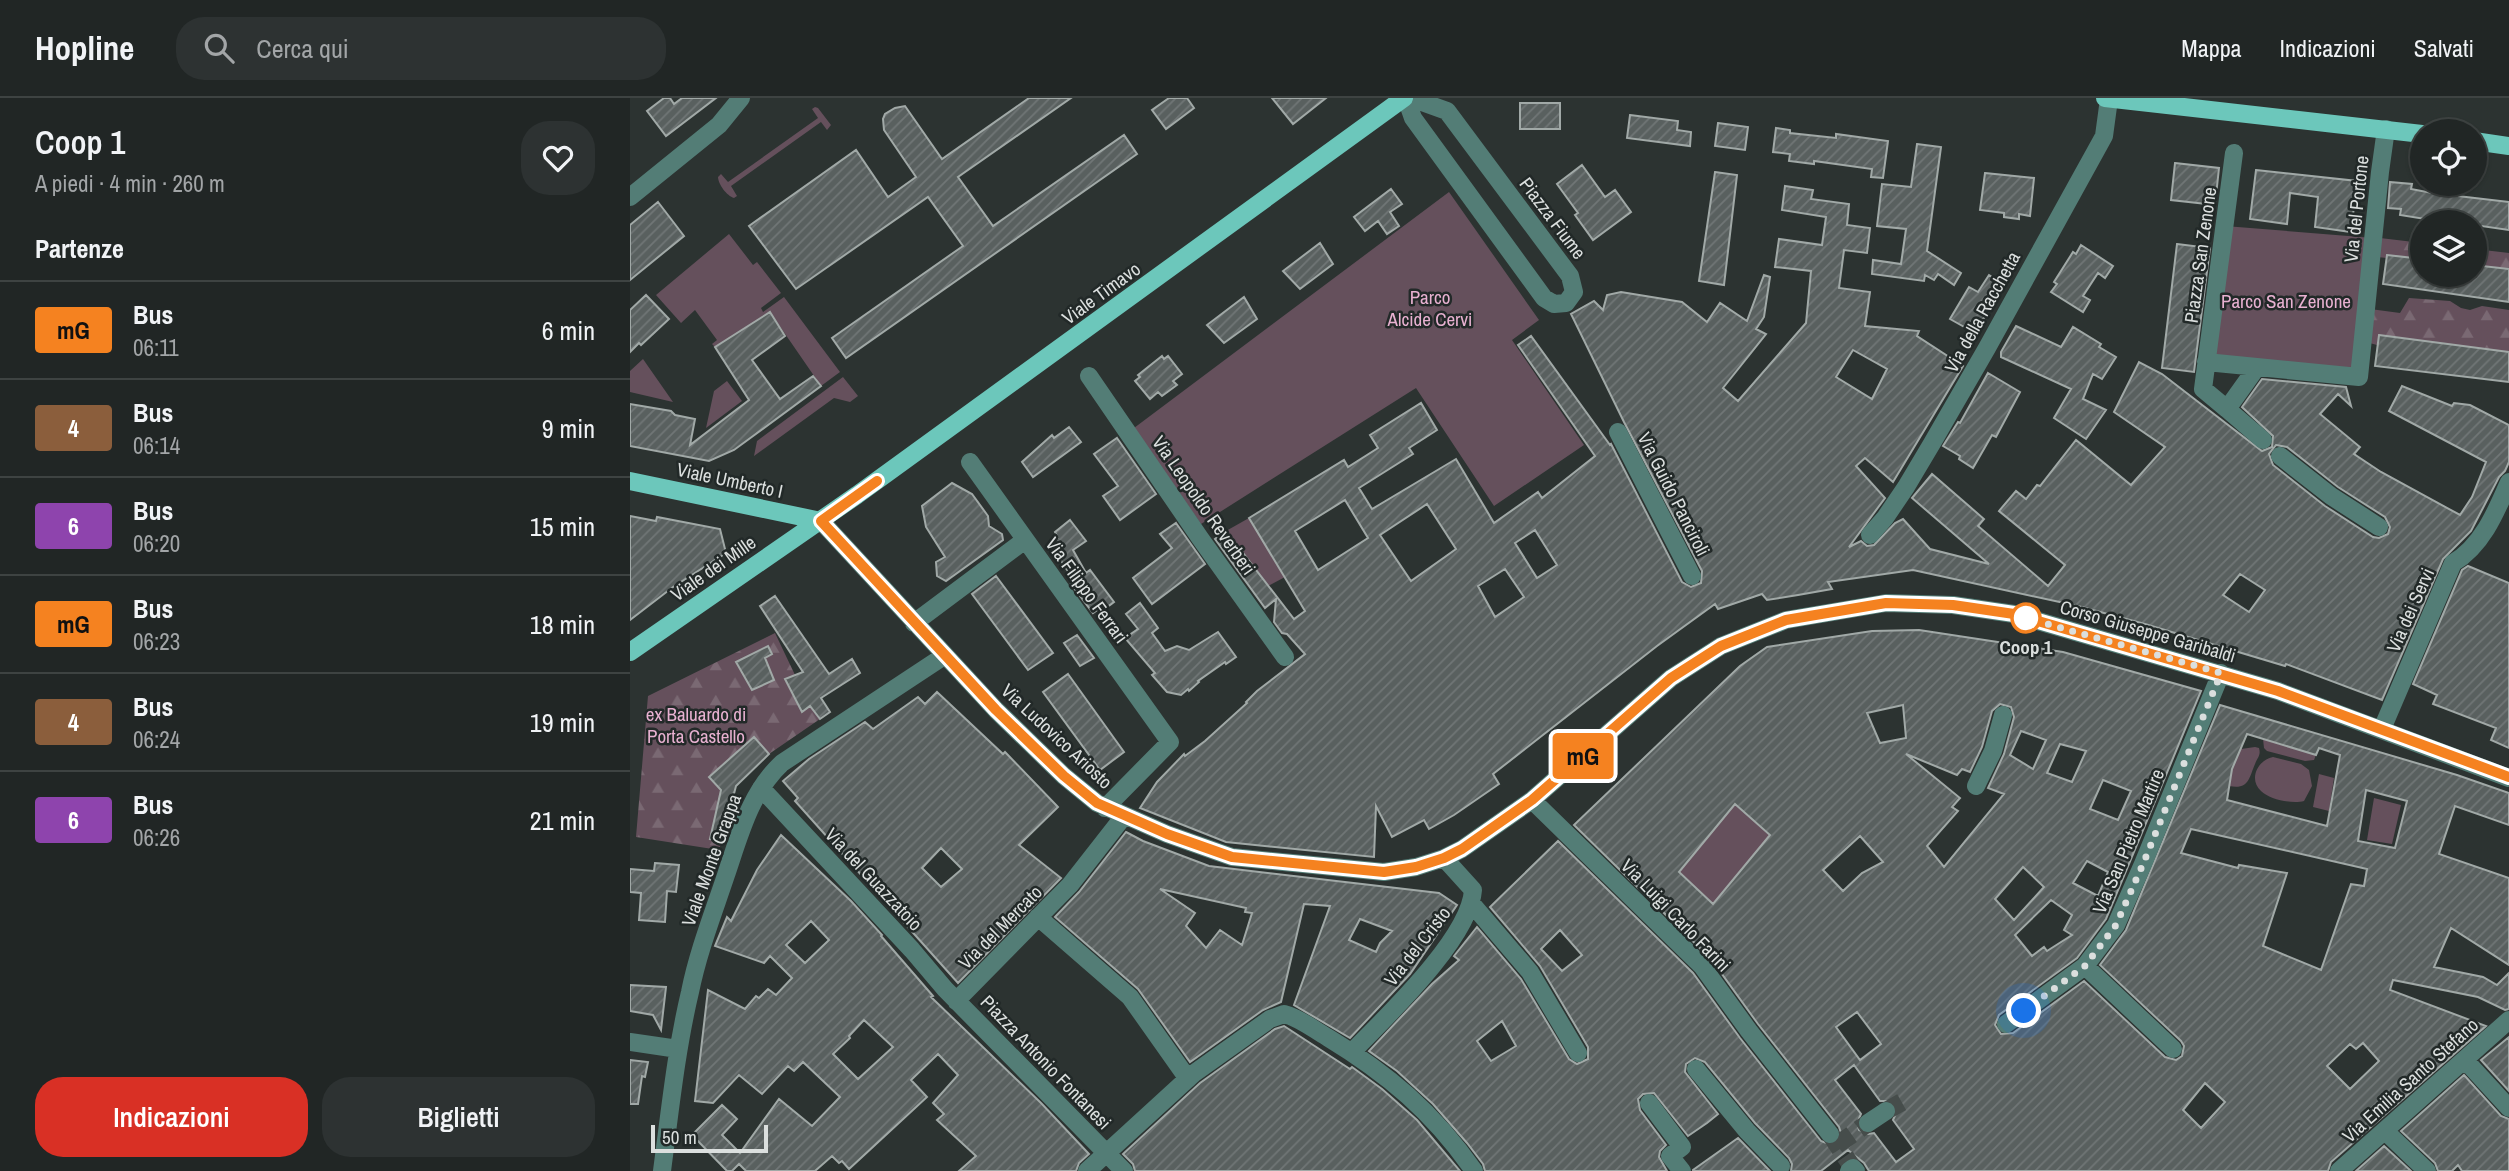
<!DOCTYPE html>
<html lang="it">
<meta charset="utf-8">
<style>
body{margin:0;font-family:"Archivo Narrow",sans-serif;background:#2d3232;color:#f1f3f6;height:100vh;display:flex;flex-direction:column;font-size:26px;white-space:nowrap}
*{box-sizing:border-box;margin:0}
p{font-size:23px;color:#a2a5a7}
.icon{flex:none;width:38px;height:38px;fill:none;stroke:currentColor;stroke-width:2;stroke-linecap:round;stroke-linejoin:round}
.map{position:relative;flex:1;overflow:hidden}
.details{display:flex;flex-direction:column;background:#212625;width:630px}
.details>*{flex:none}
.badge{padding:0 14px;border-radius:5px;font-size:24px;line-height:46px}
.fabs{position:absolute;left:1780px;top:21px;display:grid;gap:14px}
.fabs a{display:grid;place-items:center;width:77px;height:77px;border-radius:50%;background:#212625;box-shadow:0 2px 5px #0004,0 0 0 2px #3e4342;font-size:35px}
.scale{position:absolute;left:21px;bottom:18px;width:117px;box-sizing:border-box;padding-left:7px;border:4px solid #dbdfde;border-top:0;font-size:19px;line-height:24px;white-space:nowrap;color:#dbdfde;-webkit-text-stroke:5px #222928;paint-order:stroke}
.you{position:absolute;width:35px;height:35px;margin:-18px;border:5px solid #fff;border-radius:50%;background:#1a73e8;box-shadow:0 0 0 10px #1a73e833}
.map>.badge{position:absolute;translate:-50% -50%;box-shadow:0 0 0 4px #fff}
h2{padding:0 35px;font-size:26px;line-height:63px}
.round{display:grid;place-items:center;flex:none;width:74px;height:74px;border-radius:28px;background:#2d3232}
.summary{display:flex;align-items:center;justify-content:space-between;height:119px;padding:0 35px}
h1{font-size:33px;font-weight:600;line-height:52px}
.button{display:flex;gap:14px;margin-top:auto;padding:14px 35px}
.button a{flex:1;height:80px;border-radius:28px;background:#d93025;color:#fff;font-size:28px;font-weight:600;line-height:80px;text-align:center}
.button a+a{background:#2d3232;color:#f1f3f6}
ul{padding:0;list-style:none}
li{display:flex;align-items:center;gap:21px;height:98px;padding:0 35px;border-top:2px solid #3e4342}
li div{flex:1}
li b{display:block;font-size:26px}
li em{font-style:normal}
li .badge{min-width:77px;font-weight:700;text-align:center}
header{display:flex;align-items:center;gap:42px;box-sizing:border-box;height:98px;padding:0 35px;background:#212625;border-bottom:2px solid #3e4342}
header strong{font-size:33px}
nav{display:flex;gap:38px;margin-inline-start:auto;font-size:24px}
.search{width:490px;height:63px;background:#2d3232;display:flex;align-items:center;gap:18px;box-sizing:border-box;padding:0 24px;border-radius:28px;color:#a2a5a7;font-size:26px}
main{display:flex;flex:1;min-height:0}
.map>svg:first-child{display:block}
</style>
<header>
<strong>Hopline</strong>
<div class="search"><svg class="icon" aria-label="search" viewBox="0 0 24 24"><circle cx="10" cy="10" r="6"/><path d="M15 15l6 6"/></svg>Cerca qui</div>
<nav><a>Mappa</a><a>Indicazioni</a><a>Salvati</a></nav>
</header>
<main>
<section class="details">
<div class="summary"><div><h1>Coop 1</h1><p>A piedi · 4 min · 260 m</p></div><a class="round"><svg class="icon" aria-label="heart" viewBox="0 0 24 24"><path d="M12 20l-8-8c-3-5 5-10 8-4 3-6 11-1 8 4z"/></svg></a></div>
<h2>Partenze</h2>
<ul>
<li><span class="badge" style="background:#f58220;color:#111">mG</span><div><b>Bus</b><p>06:11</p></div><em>6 min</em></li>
<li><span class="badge" style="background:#8b5e3c;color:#fff">4</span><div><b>Bus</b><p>06:14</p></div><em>9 min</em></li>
<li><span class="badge" style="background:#8e44ad;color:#fff">6</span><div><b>Bus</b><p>06:20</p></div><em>15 min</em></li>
<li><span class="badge" style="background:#f58220;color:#111">mG</span><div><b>Bus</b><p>06:23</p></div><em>18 min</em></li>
<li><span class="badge" style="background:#8b5e3c;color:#fff">4</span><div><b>Bus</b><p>06:24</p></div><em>19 min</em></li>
<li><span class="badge" style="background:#8e44ad;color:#fff">6</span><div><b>Bus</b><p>06:26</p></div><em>21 min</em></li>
</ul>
<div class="button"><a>Indicazioni</a><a>Biglietti</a></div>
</section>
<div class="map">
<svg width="1879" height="1073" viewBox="0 0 1879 1073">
<defs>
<pattern id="forest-firs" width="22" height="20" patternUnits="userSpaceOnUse" patternTransform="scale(1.75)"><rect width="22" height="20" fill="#65505c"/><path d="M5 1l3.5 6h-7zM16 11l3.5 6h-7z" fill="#7a6973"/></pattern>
<pattern id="building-hatch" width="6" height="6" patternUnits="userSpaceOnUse" patternTransform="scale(1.75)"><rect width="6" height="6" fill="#59605f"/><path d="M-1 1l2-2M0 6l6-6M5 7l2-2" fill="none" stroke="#707676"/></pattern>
</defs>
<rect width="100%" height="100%" fill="#2c3331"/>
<path fill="#65505c" d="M185,9l3,1 13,17 -4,5 -6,-8 -90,64 6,10 -3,2c-7,-2 -16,-14 -16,-21l3,-3 7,8 90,-64 -6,-9z
M819,94l90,128 -27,20 72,105 -90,61 -78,-118 -215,136 -67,-96z
M1595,128l148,12 -14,139 -153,-15z
M99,136l24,31 4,-3 24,31 -20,15 2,4 21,-15 56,75 -19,14 -51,-74 -55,35 -3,-3 5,-4 -22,-30 -14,13 -25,-28z
M13,261l30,43 -43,-10v-21z
M213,279l15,19 -8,6 -16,-4 -80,58 3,-15z
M97,283l15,20 -36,27 8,-37z
M619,420l36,59 -17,9 -42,-55z
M1633,641l53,16 -2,5 -9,1 -38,-10 -3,-3z
M1625,649l4,1c2,7 -1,9 -4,16 -6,14 -6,26 -26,22l3,-17 9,-20z
M1643,659l28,7 8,6 3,16 -8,15c-11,3 -34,-1 -43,-10 -13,-12 -3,-31 12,-34z
M1689,676l15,4 -5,33 -16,-4z
M1744,700l27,7 -9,39 -25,-4z
M1105,706l35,31 -57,69 -34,-32z"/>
<path fill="url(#forest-firs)" d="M1750,140l42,5v16l-34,-4 -1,3 -10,-1z
M1845,151l34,4v16l-34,-4z
M1779,200l41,3 11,7 9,2 12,-4 27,4v42l-130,-17 -2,10 -11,-3 4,-33 30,4z
M145,535l20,42 -10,5 16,30 9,-5 10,14 -51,35 -15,-17 -45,40 12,13 -10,49 11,1 -3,10 -83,-13 12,-141z"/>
<path fill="url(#building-hatch)" stroke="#a1a9a7" stroke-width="2" fill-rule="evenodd" d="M34,0h6l4,6 8,-6h34l-50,38 -19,-25z
M399,0h42l-113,79 35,49 131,-91 13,19 -291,204 -14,-20 131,-92 -35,-49 -132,92 -47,-63 107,-76 32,47 28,-20 -32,-47 -1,-11 2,-5 10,-6 10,-2 37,53z
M539,0h18l7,10 -28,21 -14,-19z
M642,0h54l-33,26z
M890,5h40v26h-40z
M1000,17l48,6 -1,9 14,2 -1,14 -63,-8z
M1088,25l30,4 -3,23 -30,-4z
M1146,30l14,2v3l46,5v-4l52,7 -5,37 -12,-1 1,-8 -58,-8v3l-25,-3 1,-7 -17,-2z
M1287,46l24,3 -14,104 34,22 -7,12 -16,-11 -4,6 -9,-5 -1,6 -52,-7 1,-14 28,4 5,-35 -29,-3 5,-42 29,3z
M1545,65l44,5 -4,37 -44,-5z
M952,67l23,32 10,-7 16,22 -38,28 -18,-25 3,-2 -21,-29z
M1626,72l101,11 -6,51 -36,-5 3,-30 -28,-4 -3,31 -37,-5z
M1085,74l22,3 -13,110 -25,-4z
M1355,75l49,5 -4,38 -11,-2v5l-15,-2v-4l-24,-3z
M1760,84l22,2 -1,5 21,4 77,9v28l-35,-5v-3h-30l-44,-7 1,-6 -13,-1z
M1155,88l28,4 -2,9 38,5 -2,21 23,3 -3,25 -23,-3 -5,38 31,4 -5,34 54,5 -2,5 46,30 -70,116 -28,-24 -9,8 29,32 -36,49 12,-6 6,5 7,-1 21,-22 8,-4 27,30 59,15 -77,-66 20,-24 52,45 -6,7 70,60 17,-21 -66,-54 17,-20 10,8 11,-14 3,1 36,-46 55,45 34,-38 -51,-35 25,-50 23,12 100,77 10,-4 1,-11 -31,-29 20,-28 84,8 5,19 -13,-12 -18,20 40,33 -6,7 27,18 79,43 12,-18 14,-35 -97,-51 13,-25 50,20 2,-3 16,2 39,20v37l-4,9 -6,6 -28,54 -28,28 -61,141 -96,-36 -1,2 -140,-42 -67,-18 -165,-36 -85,12 4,7 -34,6 -31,5 -5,-6 -44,15 -3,-5 -58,42 -164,128 6,10 -45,31 -25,14 -5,-9 -32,17 -16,-31 -2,51 -148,-15 -86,-34 17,-26 27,-28 1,2 20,-15 42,-38 -1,-1 11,-11 48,-37 -18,-20 -5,-1 -8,-11 2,-23 -11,9 -50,-69 11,-8 68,88 11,-8 -56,-93 95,-58 4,7 30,-19 -8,-13 51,-32 16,27 -28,18 4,6 -54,34 13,21 84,-50 38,64 44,-31 4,6 53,-42 -77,-111 13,-9 79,109 1,-1 71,138 9,5 10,-4 1,-12 -78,-149 -53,-108 23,-13 9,9 4,-15 14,-3 61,10 25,20 13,-19 27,18 17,-46 6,2 -6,40 -8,12 10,5 -43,54 15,13 68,-78 5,-52 -36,-4 4,-28 43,6 4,-28 -44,-7zM1223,252l34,19 -15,30 -36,-22zM1646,347l11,2 51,40 47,30 5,10 -2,7 -9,4 -6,-1 -48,-31 -52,-41 -4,-11zM715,402l23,38 -50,32 -23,-39zM797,406l29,45 -45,32 -31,-46zM905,432l22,35 -20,13 -22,-35zM875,471l19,28 -29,20 -17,-31zM1610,476l25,16 -16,22 -26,-17z
M761,91l11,15 -12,8 9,14 -12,8 -9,-13 -13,10 -11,-14z
M28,104l26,34 -54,44v-55z
M690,145l13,21 -33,25 -17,-18z
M1547,146l33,4 -16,124 -32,-4z
M1451,147l32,21 -8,12 -7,-5 -15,23 7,4 -7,12 -32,-20 6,-8 -3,-2 19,-30 3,2z
M1757,157l35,4v16h52v-10l35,4v33l-126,-18z
M1359,177l15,9 -29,49 -25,-14 19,-32 9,5z
M16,197l23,24 -28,26 -2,-2 -9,9v-42z
M614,199l13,22 -33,24 -17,-18z
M140,214l15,24 -33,24 28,39 33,-23 8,10 -87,64 -25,11 -79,-15v-42l41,7 4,4 20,4 -5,26 59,-45 -34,-53z
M1386,228l45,21 12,-20 28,17 -2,3 17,10 -14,22 -9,-5 -10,25 23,11 -20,29 -32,-21 17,-29 -70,-32v-5z
M1749,237l130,17v30l-134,-16z
M532,258l2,3 4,-3 14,18 -9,7 4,4 -15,11 -4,-4 -8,7 -15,-18 5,-4 -2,-2z
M1358,275l32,19 -24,45 -4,-2 -19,33 -14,-9 1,-3 -17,-10 15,-24 2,1z
M439,329l12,15 -48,35 -11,-15 30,-27 2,3z
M487,340l39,56 -36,26 -17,-24 15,-10 -24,-32z
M322,385l20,11 16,22 1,10 13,8 1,6 -57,41 -9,-5 -1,-14 9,-5 -19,-30 -4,-21z
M0,418l26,5 1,-4 63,12 6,24 -53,34 -43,33z
M440,422l16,21 -13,9 13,23 4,-3 24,32 -12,9 -2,-3 -7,5 -22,-29 4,-2 -25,-38 8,-6 -3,-6z
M546,425l29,41 -53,40 -19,-26 39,-30 -12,-14z
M1838,468l41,17v165l-18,-8 5,-12 -63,-24 4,-9 -24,-11 49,-114z
M366,478l57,77 -25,17 -56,-76z
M145,498l54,78 23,-15 8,14 -39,25 9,14 -10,7 -10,-13 -8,6 -17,-33 18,-7 -43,-66z
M510,505l18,25 -6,5 13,18 12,-5 12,4 29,-18 18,25 -10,7 -1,-2 -27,19 1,1 -10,9 -1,-2 -7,6 -14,-3 -15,-17 3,-2 -30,-35 13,-9 -12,-15z
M1289,532l144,22 138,39 -95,228 -29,39 -78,57 -4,10 6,9 12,-1 71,-52 81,76 11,3 6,-4 2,-10 -3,-5 -81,-76 26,-35 94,-225 237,70 52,18v32l-54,-19 -16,48 70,24v87l-58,-37 -17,39 49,10 14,8 12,-12v36l-4,1 -27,-13 -85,-17 -3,10 96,36 -155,136 -3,9h-459l-5,-8 -16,-13 -27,21h-30l1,-7 -3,-6 -34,-35 -50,-61 -10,-4 -9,6 -1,8 33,42 -11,9 -19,13 -34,-43 -11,1 -5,5 2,11 26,35 -6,6 -1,6 8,14h-182l-2,-7 -16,-21 -34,-39 -36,-33 -28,-20 63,-67 27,-24 -5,-4 23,-29 44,52 48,80 8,5 11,-5v-12l-48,-81 -50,-59 68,-66 135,132 47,65 81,103 10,4 7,-3 3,-9 -2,-6 -81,-103 -47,-65 -137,-134 166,-159 27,-19 105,-16zM1370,606l11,3 3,10 -10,37 -16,34 16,6 -60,73 -17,-21 31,-35 -6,-4 8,-9 -54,-44 51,21 5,-6 8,3 12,-25 10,-36zM1273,607l3,33 -26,5 -13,-30zM1391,633l25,9 -13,29 -23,-14zM1617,636l69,21 3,-7 21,7 -13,71 -100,-26 5,-31zM1430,646l26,7 -14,31 -25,-9zM1473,682l28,11 -13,29 -28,-11zM1736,692l41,11 -12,47 -37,-7zM1105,706l35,31 -57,69 -34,-32zM1561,731l176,40 -3,17 -13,-2 -30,86 -58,-24 24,-73 -48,-8 -1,3 -57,-15zM1230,738l23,26 -21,11 -19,18 -20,-21zM1457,763l21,11 -10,24 -25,-13zM1393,769l21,20 -30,33 -19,-21zM1421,802l21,15 -8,15 8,5 -25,16 -3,-4 -12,9 -17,-21zM930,832l22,25 -20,16 -21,-22zM1227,914l24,32 -21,16 -24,-33zM872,923l14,25 -25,15 -14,-20zM1733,945l16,18 -29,28 -23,-23 23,-22 6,5zM1224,967l26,36h10l6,4 1,6 -4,9 21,29 -18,13 -22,-29 -6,1 -9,-4 -2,-7 4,-9 -26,-34zM1575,985l20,19 -24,26 -18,-18z
M447,537l17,23 -14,8 -16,-23z
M138,548l4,8 -7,4 9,22 -22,10 -16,-28z
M438,576l56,78 -24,18 -57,-78z
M307,594l66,62 2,-2 53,55 -39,38 42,33 -103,105 -163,-182 3,-3 -15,-17 26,-22 56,-37 8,7 45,-32 7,7zM311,750l21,21 -21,18 -19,-19z
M124,639l15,17 -33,32 -14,54 -12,-1 11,-49 -12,-13z
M496,734l17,9 66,25 230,27 18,12 -47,69 -60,64 -56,-33 36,-99 -26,-2 -23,98 -18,8 -73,52 -52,-73 -83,-72 24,-25zM530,791l86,19 -1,4 7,1 -10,32 -22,-15 -14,18 -20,-22 9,-13zM730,821l32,12 -12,12 -4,9 -27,-12z
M151,737l70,66 31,34 -1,1 52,60 -2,1 110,106 48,51 -10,9 -3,8h-117l17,-15 -39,-36 7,-6 -11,-11 25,-28 -20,-21 -27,26 16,17 -78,72 -7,-8 -3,2 -7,-7 -17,15h-69l-7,-7 -7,7h-5l-35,-36 30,-30 15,14 -15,16 18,18 39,-54 33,27 28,-29 -37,-35 -9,9 -6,-5 -26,28 -23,-19 -26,28 -18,-2 13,-111 37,19 11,-13 3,2 9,-9 8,6 16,-17 -22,-22 -6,7 -49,-17 12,-29 4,4 26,-51zM181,823l18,19 -24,23 -19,-18zM234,922l29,27 -35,32 -25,-25 17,-16 -1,-2z
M25,765l24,2 -3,27 -9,-1 -2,31 -26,-2 2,-27 -11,-1v-23l24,2z
M0,887l36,2 -5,43 -8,-15 -23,-4z
M654,928l66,43 2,-2 30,22 35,31 43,51h-325l-2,-7 -10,-10 77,-71 75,-54z
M1879,939v54l-28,-31z
M0,962l18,2 -3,15 -3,-1 -4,28h-8z
M1834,977l37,41 8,3v52h-47l-4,-6 -6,6h-14l-3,-8 -34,-32z
M1108,1040l32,33h-77v-1z
M1754,1048l27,25h-55z"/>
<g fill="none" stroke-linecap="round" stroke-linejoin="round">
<path stroke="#464d4b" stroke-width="18" stroke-dasharray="18 9" stroke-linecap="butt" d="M1256,1013l16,-9
M1200,1036l23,34
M1207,1047l31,-22"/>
<path stroke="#537d76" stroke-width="18" d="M776,0l7,20 131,180 10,6 12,-1 8,-11 -4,-16 -123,-165 -36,-13
M1604,55l-31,236 24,20 30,-42
M0,99l89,-72 22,-27
M1576,264l153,15 21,-205 6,-43
M459,278l111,162 85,119
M1597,311l36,31
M988,334l74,144
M1650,358l51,40 48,31
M340,364l200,280 -65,66
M191,423l175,189 68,66 33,27 70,31 65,23 152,15 32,-5 28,-9 18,-9 70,-49 139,-122 50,-32 65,-26 100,-17 67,2 61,9 264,77 231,87
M1240,437l15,-17 21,-31 25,-42 56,-97 117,-212 5,-37
M284,525l111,-83
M1752,631l71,-166c29,-17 43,-51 56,-81
M1346,688l17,-35 10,-36
M131,690l151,162 33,39 179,182
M902,702l170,166 47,65 81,103
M842,806l58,68 48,81
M408,819l92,80 58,82
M1455,868l88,83
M326,903l114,-116 54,-69
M1376,926l79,-58 31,-41 27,-61 78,-191
M0,944l48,7
M722,954c34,-35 118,-114 121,-162l-29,-32
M1835,962l44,48
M1066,971l51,62 34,35
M1019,1005l33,44 -12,9 12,15
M1238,1025l18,-12
M1755,1033l42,40
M32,1073c8,-60 14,-120 28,-179 8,-40 23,-78 36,-117 14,-41 24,-82 56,-112l162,-107
M457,1073l106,-97 77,-55 14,-5c16,4 29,15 43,23 61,37 106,75 147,134
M1219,1073l4,-3 3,3
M1709,1073l170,-151"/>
<path stroke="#6cc7bb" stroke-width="18" d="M1475,0l317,36
M1844,43l35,5
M0,383l191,40
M0,554l227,-157 547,-397"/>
</g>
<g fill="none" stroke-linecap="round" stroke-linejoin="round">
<defs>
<path id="line" d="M247,383l-56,40 175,189 68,66 33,27 70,31 65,23 152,15 32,-5 28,-9 18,-9 70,-49 139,-122 50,-32 65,-26 100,-17 67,2 61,9 264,77 231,86"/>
</defs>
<use href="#line" stroke="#fff" stroke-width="16"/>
<use href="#line" stroke="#f58220" stroke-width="10"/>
<path stroke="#dbdfde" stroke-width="7" stroke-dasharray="0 12.6" d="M1394,913l61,-45 31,-41 27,-61 78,-191 -195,-55"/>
</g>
<circle fill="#fff" stroke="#f58220" stroke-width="3.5" cx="1396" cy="520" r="14"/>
<g text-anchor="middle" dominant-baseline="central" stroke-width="5" stroke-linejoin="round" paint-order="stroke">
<g font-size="19" fill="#dbdfde" stroke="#222928">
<text transform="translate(1726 111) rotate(-84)">Via del Portone</text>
<text transform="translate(923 120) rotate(53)">Piazza Fiume</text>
<text transform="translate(1570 157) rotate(-82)">Piazza San Zenone</text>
<text transform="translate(471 195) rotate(-36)">Viale Timavo</text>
<text transform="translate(1352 214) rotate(-61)">Via della Racchetta</text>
<text transform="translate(100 382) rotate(12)">Viale Umberto I</text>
<text transform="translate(1044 396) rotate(63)">Via Guido Panciroli</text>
<text transform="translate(574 407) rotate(55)">Via Leopoldo Reverberi</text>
<text transform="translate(83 470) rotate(-35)">Viale dei Mille</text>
<text transform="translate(457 492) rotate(54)">Via Filippo Ferrari</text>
<text transform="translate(1780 512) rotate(-66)">Via dei Servi</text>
<text transform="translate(1518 533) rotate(16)">Corso Giuseppe Garibaldi</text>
<text transform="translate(427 638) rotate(43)">Via Ludovico Ariosto</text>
<text transform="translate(1498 743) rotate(-67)">Via San Pietro Martire</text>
<text transform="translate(81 762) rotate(-70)">Viale Monte Grappa</text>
<text transform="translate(244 781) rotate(47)">Via del Guazzatoio</text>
<text transform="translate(1046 817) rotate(46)">Via Luigi Carlo Farini</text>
<text transform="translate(370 829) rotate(-45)">Via del Mercato</text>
<text transform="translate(787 848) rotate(-52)">Via del Cristo</text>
<text transform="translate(416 964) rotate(46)">Piazza Antonio Fontanesi</text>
<text transform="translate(1780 982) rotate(-42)">Via Emilia Santo Stefano</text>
</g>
<g font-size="19" fill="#e8b1d1" stroke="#222928">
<text x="800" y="199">Parco<tspan x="800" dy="22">Alcide Cervi</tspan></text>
<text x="1656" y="203">Parco San Zenone</text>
<text x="66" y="616">ex Baluardo di<tspan x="66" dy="22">Porta Castello</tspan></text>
</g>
<g font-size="19" font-weight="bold" fill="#dbdfde" stroke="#222928">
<text x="1396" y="549">Coop 1</text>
</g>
</g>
</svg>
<div class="fabs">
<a><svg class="icon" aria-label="locate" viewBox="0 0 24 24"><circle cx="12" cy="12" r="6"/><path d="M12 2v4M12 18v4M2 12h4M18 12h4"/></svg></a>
<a><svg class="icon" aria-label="layers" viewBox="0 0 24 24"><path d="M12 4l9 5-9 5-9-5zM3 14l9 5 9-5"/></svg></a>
</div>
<div class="scale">50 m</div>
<div class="you" style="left:1394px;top:913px"></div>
<b class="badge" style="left:953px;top:658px;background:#f58220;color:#111">mG</b>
</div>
</main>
